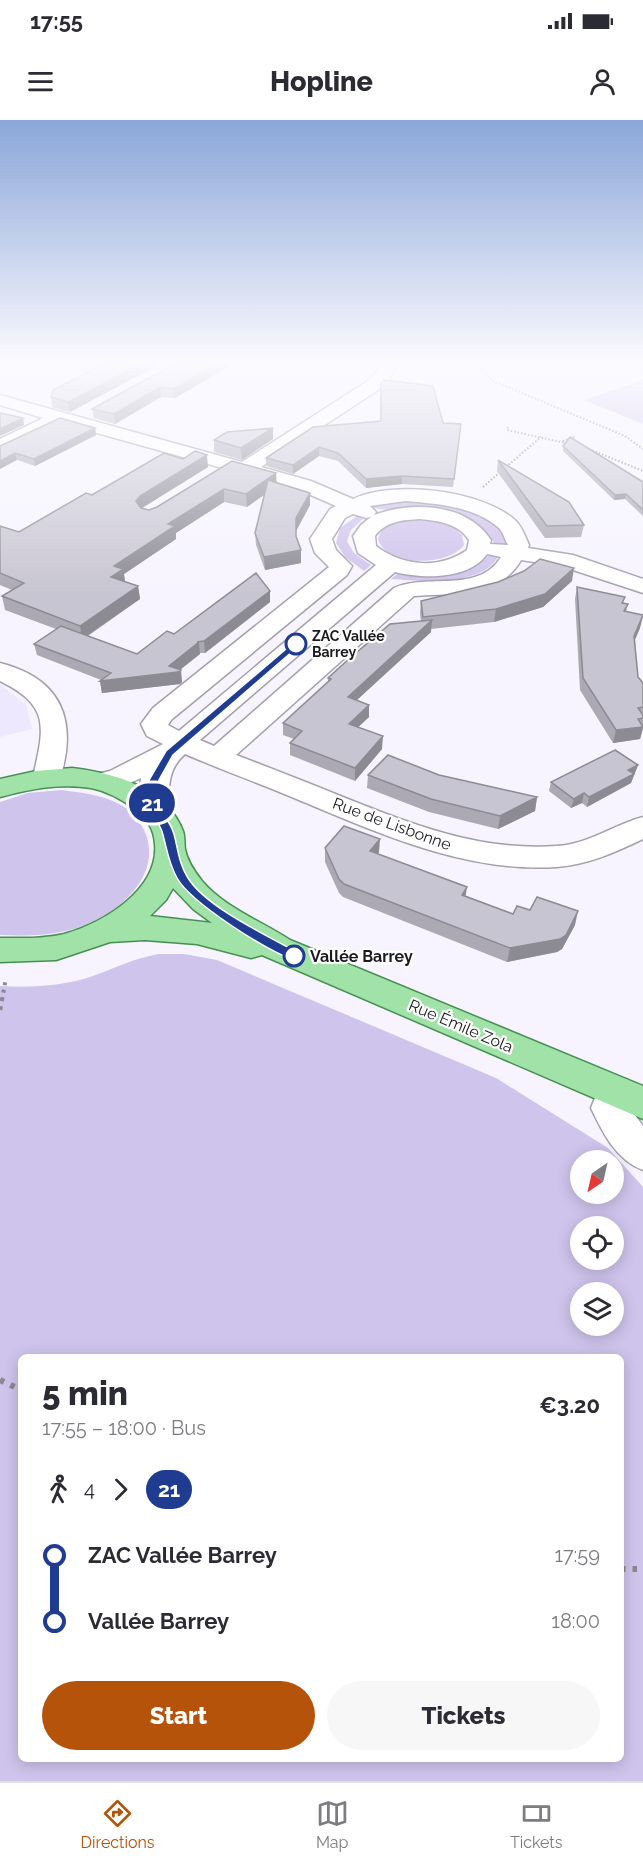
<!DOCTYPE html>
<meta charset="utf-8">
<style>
body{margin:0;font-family:Raleway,sans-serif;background:#f7f7f7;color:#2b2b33;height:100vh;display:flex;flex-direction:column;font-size:22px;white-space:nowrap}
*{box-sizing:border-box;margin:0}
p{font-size:20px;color:#7c7c81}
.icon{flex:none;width:33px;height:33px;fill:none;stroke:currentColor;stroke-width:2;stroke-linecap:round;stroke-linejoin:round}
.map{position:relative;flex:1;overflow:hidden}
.side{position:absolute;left:18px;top:1234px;width:606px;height:408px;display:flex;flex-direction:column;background:#fff;border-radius:9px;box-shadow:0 3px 15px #0003}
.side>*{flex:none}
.badge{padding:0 12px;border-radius:20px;font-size:21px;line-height:39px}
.needle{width:39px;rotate:214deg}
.buttons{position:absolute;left:570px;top:1030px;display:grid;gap:12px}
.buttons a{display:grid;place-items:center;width:54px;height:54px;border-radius:50%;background:#fff;box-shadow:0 3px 15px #0003;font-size:30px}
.map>.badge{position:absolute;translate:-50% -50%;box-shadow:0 0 0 3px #fff}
.legs{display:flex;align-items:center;gap:9px;height:66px;padding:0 24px;font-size:20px}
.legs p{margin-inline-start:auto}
.headline{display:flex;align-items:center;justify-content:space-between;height:102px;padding:0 24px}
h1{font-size:33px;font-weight:800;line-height:45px}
.primary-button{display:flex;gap:12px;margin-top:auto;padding:12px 24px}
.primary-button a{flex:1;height:69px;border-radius:36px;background:#b45309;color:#fff;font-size:24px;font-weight:800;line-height:69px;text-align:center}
.primary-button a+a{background:#f7f7f7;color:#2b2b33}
ul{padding:0 24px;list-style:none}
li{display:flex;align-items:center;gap:21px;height:66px;font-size:22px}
li i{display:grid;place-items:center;width:9px;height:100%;margin:0 8px;background:currentColor}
li i::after{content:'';width:15px;height:15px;margin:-8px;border:4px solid;border-radius:50%;background:#fff}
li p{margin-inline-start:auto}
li:first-child i{background:linear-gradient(#0000 50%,currentColor 0)}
li:last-child i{background:linear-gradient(currentColor 50%,#0000 0)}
.status{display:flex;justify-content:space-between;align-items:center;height:42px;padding:0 30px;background:#fff;direction:ltr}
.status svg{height:16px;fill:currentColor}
header{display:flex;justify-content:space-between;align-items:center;height:78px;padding:0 24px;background:#fff;font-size:27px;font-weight:800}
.tabs{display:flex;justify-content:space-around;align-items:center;height:84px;border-top:2px solid #e1e1e2;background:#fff;font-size:16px;color:#7c7c81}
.tabs a{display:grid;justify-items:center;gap:3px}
.tabs .selected{color:#b45309}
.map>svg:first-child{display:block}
</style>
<div class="status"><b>17:55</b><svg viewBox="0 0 49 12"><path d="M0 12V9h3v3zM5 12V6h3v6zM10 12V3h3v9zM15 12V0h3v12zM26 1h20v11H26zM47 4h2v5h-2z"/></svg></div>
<header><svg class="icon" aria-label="menu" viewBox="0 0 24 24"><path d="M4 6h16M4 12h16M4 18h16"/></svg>Hopline<svg class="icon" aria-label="person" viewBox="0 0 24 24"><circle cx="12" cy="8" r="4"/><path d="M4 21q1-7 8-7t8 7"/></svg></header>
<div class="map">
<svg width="643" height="1661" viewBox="0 0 643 1661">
<rect width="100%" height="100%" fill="#f7f4ff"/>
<path fill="#ede8fd" d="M0,564l26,21 6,24 -32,8z"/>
<path fill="#cfc4ec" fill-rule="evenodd" d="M643,260v44l-59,-24z
M405,381c28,0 89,6 99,38l5,1 -2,6 -12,-2c-20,-31 -50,-38 -86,-37 -18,1 -22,6 -41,-1z
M357,396l6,3 -12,11 -4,11 7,12 17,12 -7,6 -19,-14 -9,-14 4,-15z
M420,399l30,6 12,10 2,10c-16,22 -78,22 -86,-6 5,-18 26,-19 42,-20z
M488,436l10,1c-17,30 -77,24 -107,22l7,-6c36,3 60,5 90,-17z
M61,670c20,3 40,4 58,14 11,5 20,16 25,26 22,46 -30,88 -71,99 -24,7 -48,7 -73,6v-133l28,-9z
M159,834h25l33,6 279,118 112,70 35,39v594h-643v-795c31,2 64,0 93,-10 22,-8 42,-18 66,-22zM580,1041h34v33h-34zM580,1107h34v33h-34zM580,1173h34v33h-34zM21,1238h600v402h-600z"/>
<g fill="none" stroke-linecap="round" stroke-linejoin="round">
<defs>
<path id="minor" d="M381,243h16l-8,16 -11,11 -117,77 50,14 42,18c40,-19 130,-9 163,22 6,6 10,17 13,24l-1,3 45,7 70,24v14l-82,-27 -40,-6c-21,38 -70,33 -107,36l-178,159c34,13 68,26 102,40 70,28 142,57 219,51 32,-2 56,-21 86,-29v22c-27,13 -56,26 -86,28 -91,6 -176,-33 -258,-67 -38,-16 -77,-30 -114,-46 -23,20 -11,41 -23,60l-10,2 -10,-2 -4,-7 3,-29c-15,7 -31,14 -48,9l-4,-6 4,-6 17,-4 53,-27 -16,-8 -6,-12 12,-16 176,-141 -14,-14 -5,-14 20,-30 6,-3 -39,-17 -236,-66 -61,29v-13l43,-21 -43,-13v-10l242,67 124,-80 10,-9zM406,381c31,3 68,5 93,27 4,4 6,12 9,17l-18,-1 1,-4c-24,-37 -79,-39 -117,-25l2,-3 -6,-6zM353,394l13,4 5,-1 -10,8 -8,11 5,17 18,12 -197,166 -11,-6 3,-5 176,-145 5,-9 -16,-16 -4,-11 13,-21zM420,399c18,2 38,4 49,21l-2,10c-28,20 -65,16 -91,-4l-1,-10c11,-15 28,-16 45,-17zM487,434l14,3c-22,37 -75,16 -107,31l-180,158 -14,-6 195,-168c28,7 74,8 92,-18z
M0,543c47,12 72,40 66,89 -2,11 -3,22 -9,31l-10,3 -10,-3 -4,-6c11,-49 18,-71 -33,-96z
M615,956l13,4 5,11 -4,16 14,19v44c-27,-10 -40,-37 -52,-62l11,-28z"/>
<path id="major" d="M72,648c42,5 94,19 111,63 2,6 1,12 2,18 2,12 10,23 17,32 23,27 59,40 88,59l353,146v33l-381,-164 -11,3 -54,-14 -52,-4 -35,2 -54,18 -56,2v-24c21,0 43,1 64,-4 39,-11 95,-44 91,-90 -1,-15 -7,-24 -19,-34 -13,-10 -29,-19 -45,-22 -31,-5 -61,1 -91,9v-18l36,-8zM173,768l20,21 19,14 -62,-7 16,-16z"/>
</defs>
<use href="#minor" stroke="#a39fac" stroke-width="3"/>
<use href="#major" stroke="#489052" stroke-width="3"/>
<path stroke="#8a8890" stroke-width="2" stroke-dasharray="1.5 2" stroke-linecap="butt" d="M476,243l15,17 134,56 18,13
M508,307l-1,3 63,14
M563,321l13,-5
M589,329l54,22
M506,347l35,-30
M483,367l17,-15"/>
<path stroke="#8a8890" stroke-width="4" stroke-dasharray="3 4.5" stroke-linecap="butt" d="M2,880l4,-22"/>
<path stroke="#8a8890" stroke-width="4.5" stroke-dasharray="4 5" stroke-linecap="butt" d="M0,890l2,-11"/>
<path stroke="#8a8890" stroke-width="6" stroke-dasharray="4.5 7" stroke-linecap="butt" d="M0,1260l21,10
M621,1449h22"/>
<use href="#minor" fill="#fff" fill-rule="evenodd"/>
<use href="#major" fill="#a0e2a7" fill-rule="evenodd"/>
</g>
<path fill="#aca9b5" d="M105,243h57l-92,49 -18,-5 -1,-10z
M176,243h59l-60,35 -14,-1 -46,27 -21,-6 -2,-9z
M380,271l63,32 18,1 -8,63 -51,-3 -36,4 -28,-27 -19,-5 -26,18 -27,-8v-8l115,-37z
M95,308l1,7 -61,31 -18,-6 -17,-14z
M273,319l-31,21 -28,-8v-12z
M563,326l80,36v34l-18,-17 -11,1 -51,-49z
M498,340l86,65 -3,12 -36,1 -48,-67z
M232,341l44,22 34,22 -14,26v6l5,26 -36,7 -9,-25 -1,-12 9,-39 -17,13 -23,-5 -48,31v6l-52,35 1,8 13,4 2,13 -52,37 49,18 37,-20 96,-43v11l-65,51h-5v1l-20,16 2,12 -2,2 -78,9 -2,-12 1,-1 -64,-25 -3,-11 22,-15 -51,-19 -3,-14 10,-6 -12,-5v-59l19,6 73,-37 116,-28 -66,41 7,2 8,-3z
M572,461l-29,26 -49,15 -63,7v3l-74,68 12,5v12l-11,10 24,22 -27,32 -65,-26v-12l4,-4 -11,-4v-12l45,-41v-4l93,-57 -1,-7 1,-13z
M577,467l51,17 -2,8 14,16 -5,12 3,37 5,6v46l-3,10 -27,4 -33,-53 -5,-91z
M638,645l-7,18 -44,24 -5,-4 -11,5 -22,-17 2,-9z
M368,655h71l98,22 -2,14 -37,18 -69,-17 -62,-24z
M325,728l54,4 -1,2 88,42 47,18 17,-4 45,15 -13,24 -5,3 -50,10 -164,-65 -4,-4 -14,-31z"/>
<path fill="#8c8a93" d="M0,243h8l-8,3z
M143,243h19l-92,49 -2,-10z
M219,243h16l-60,35 -1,-9z
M160,267l1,10 -46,27 -1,-10z
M23,298l1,7 -24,11v-7z
M95,308l1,7 -61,31 -1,-7z
M273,308v11l-31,21 -1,-12z
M319,327v9l-26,18v-9z
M15,333l2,7 -17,9v-8z
M207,335l1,12 -66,41 -4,6 -2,-13 4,-5z
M276,353l1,13 -30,21 -1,-13z
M402,356v8l-36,4v-9z
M224,369v13l-48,31v6l-52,35 1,8 -14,-5 3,-11 54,-42z
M310,373v12l-14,26v17v-30z
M626,374l-1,5 -11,1 1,-5z
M301,430v13l-36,7 -1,-13z
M574,448l-2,13 -29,26 -49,15 2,-13z
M138,466l2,13 -58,40 -2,-13z
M270,471v11l-65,51 -1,-12z
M643,496l-3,12 -9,20 3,-12z
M432,500l-1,12 -84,77 1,-12z
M199,522l1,12 -23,18 4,-2 1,12 -2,2 -78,9 -2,-12 69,-15z
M369,585v12l-20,19v-12z
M643,607l-3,12 -27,4 3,-13z
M383,616l-1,13 -27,32v-13z
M638,645l-7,18 -44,24 2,-10 39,-27z
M584,673l-2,10 -11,5 3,-9z
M537,677l-2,14 -37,18 2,-13z
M380,719l-1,13 -9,12v-13z
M467,767l-2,13 -3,-5z
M578,791l-3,14 -13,24 -5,3 -50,10 3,-14z"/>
<path fill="#c8c5d2" stroke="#8c8a93" stroke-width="1.5" d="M105,243h38l-75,39 -17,-5 2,-7z
M176,243h43l-45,26 -14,-2 -46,27 -22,-5z
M384,260l49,6 10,37 18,1 -7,55 -52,-3 -36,3 -28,-26 -19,-6 -26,18 -27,-7 47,-31 68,-6v-38z
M0,293l23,5 -23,11z
M60,298l35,10 -61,31 -19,-6 -15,8v-15z
M273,308l-32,20 -27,-8 13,-8z
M570,317l73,45v28l-17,-16 -11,1 -52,-49z
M195,331l12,4 -67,41 -4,5 5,7 8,2 8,-3 75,-46 44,12 -30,21 -22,-5 -56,35 7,2 -61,40 9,3 -12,8 27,9 -58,40 -78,-30 22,-13 -24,-10v-47l19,6 67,-39 6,2 72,-42 19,6z
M498,340l71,42 15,23 -37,1z
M268,360l42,13 -14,25v18l5,14 -37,7 -9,-24z
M540,439l34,9 -29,26 -49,15 -73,8 -2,-16 77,-19 26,-11z
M256,453l14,18 -66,50 -7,1h2l-30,24 12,4 -3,2 -78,9 11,-8 -77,-29 27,-18 76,28 30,-23 7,3z
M577,467l48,10 -3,6 6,1 -4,7 19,4 -9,21 4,41 5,6v24l-5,1 5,7v3l-5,1 5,8 -27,3 -33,-52z
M432,500l-84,77 21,8 -20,19 34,12 -28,32 -65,-25 12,-12 -19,-8 48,-44 -3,-1 22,-20 40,-34z
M615,630l23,15 -10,5 6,4 -45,23 -5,-4 -10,6 -23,-17z
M388,635l51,20 98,22 -37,19 -69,-17 -63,-24z
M344,706l36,13 -10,12 97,36 -5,8 51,19 4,-8 13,4 7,-13 41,14 -12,24 -6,4 -50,9 -166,-64 -5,-5 -14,-31z"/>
<linearGradient id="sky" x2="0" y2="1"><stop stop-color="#8ba6d8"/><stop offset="0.51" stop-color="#fbfaff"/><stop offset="1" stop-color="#fbfaff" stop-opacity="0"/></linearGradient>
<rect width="643" height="475" fill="url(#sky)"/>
<path fill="#1f3c90" stroke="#fff" stroke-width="1.5" d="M293,523l8,1 -128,111 -14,25 -2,26c7,9 14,17 17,28 4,15 5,30 14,44 19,30 79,57 110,75v6l-4,1c-26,-8 -104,-58 -117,-82 -8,-14 -10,-28 -14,-43 -2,-11 -10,-19 -16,-28l2,-27 17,-29z"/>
<g fill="#fff" stroke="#1f3c90" stroke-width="3">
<circle cx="296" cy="524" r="10"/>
<circle cx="294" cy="836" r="10"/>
</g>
<g text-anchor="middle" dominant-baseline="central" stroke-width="4.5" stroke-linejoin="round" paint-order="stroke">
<g font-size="14" font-weight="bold" fill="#1b1a1f" stroke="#fff" text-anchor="start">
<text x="312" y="516">ZAC Vallée<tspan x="312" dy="16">Barrey</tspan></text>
</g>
<g font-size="16" fill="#1b1a1f" stroke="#fff">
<text transform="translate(392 704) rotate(20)">Rue de Lisbonne</text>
<text transform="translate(461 906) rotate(23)">Rue Émile Zola</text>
</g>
<g font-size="16" font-weight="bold" fill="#1b1a1f" stroke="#fff" text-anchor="start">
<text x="310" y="836">Vallée Barrey</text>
</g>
</g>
</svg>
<div class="buttons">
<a><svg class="needle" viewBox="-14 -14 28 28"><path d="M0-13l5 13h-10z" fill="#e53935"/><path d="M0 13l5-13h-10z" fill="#7c7c81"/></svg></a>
<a><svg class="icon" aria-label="locate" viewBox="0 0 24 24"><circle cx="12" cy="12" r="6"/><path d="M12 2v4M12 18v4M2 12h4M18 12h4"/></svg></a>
<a><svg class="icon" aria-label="layers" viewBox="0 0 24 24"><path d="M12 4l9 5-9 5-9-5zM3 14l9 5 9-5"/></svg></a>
</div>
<b class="badge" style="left:152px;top:683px;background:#1f3c90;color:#fff">21</b>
<section class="side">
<div class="headline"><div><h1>5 min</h1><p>17:55 – 18:00 · Bus</p></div><b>€3.20</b></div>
<div class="legs"><svg class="icon" aria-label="walk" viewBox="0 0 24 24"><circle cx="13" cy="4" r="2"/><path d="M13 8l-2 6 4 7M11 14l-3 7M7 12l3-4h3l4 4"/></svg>4<svg class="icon" aria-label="forward" viewBox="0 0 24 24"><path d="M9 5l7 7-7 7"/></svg><b class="badge" style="background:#1f3c90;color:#fff">21</b></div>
<ul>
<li><i style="color:#1f3c90"></i><b>ZAC Vallée Barrey</b><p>17:59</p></li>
<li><i style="color:#1f3c90"></i><b>Vallée Barrey</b><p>18:00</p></li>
</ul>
<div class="primary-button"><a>Start</a><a>Tickets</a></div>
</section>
</div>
<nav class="tabs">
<a class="selected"><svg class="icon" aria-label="directions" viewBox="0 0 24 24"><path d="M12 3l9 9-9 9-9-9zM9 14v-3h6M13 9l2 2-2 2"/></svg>Directions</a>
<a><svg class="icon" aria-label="map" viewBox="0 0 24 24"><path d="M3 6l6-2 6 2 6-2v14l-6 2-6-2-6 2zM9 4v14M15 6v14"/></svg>Map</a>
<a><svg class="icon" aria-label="tickets" viewBox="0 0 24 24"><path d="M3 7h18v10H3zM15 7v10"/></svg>Tickets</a>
</nav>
